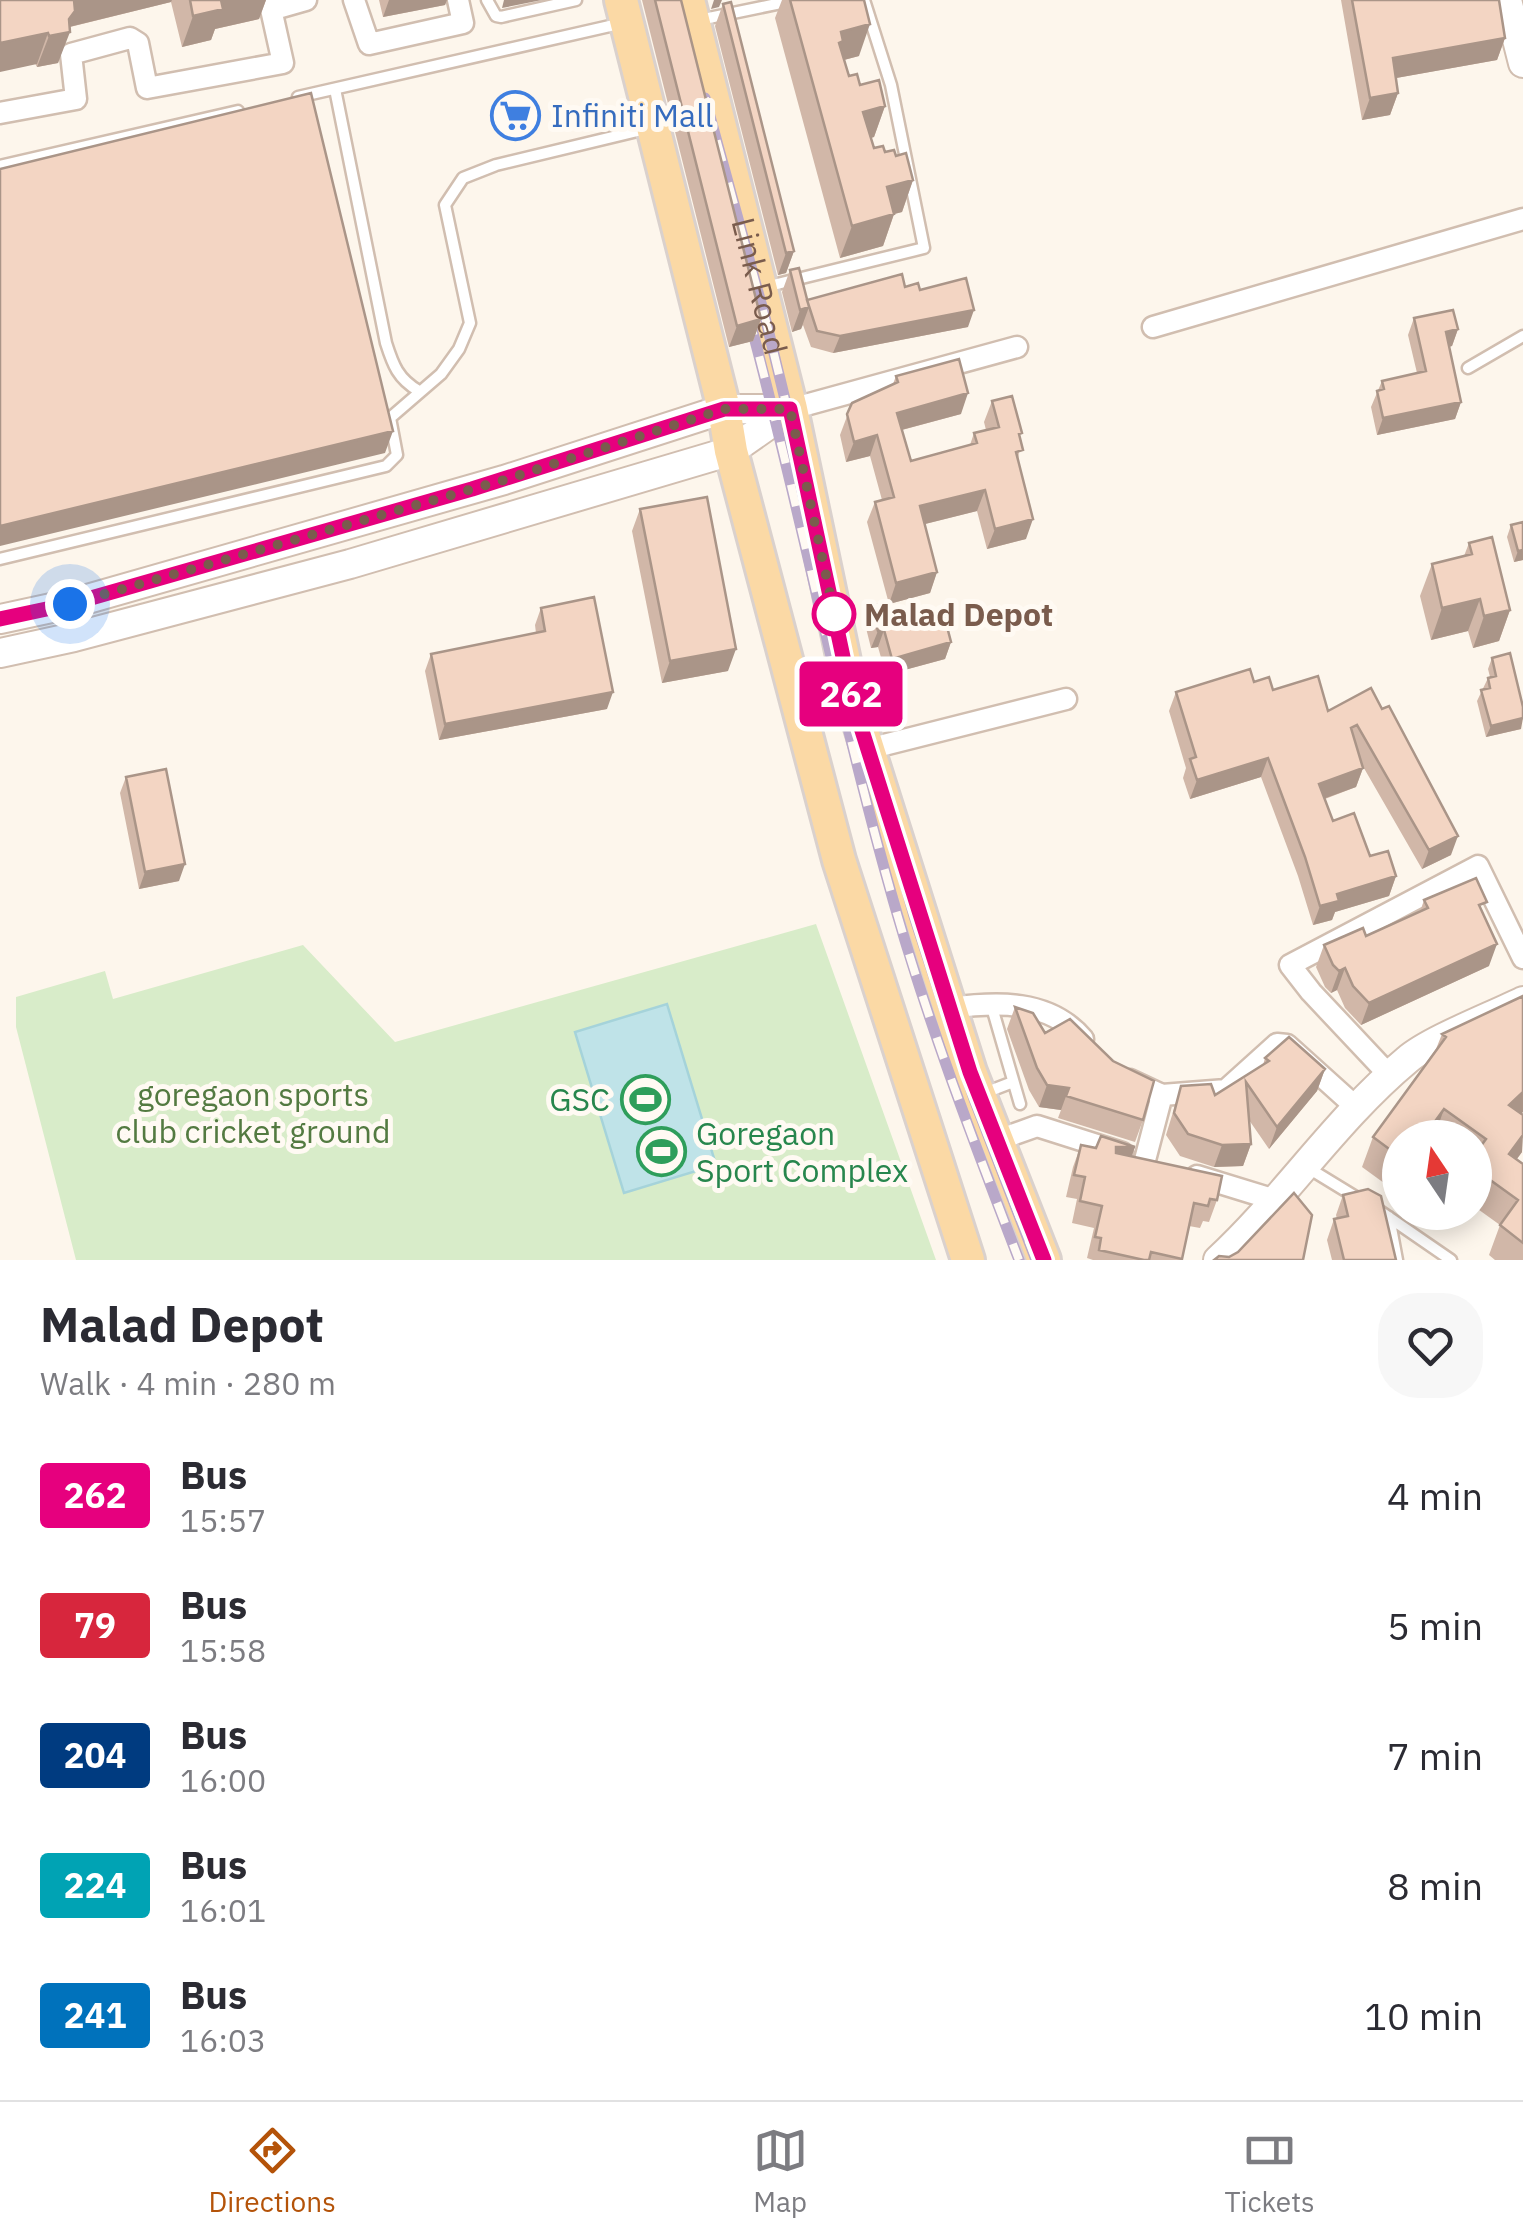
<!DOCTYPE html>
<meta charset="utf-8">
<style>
body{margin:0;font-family:"IBM Plex Sans",sans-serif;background:#f7f7f7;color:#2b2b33;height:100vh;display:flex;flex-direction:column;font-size:38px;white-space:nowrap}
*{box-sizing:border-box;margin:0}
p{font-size:32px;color:#7c7c81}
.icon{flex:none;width:55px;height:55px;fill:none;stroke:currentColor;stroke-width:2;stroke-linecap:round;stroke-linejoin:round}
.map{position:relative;height:1260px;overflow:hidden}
.panel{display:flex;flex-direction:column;background:#fff;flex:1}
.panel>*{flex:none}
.badge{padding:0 20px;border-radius:8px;font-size:35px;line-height:65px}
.needle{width:65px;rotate:347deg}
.controls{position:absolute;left:1382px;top:1120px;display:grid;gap:20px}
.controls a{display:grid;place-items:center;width:110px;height:110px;border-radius:50%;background:#fff;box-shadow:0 5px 25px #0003;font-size:50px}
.you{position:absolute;width:50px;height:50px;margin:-25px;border:8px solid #fff;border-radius:50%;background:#1a73e8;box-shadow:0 0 0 15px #1a73e833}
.map>.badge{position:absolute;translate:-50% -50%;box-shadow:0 0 0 5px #fff}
.round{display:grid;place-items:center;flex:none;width:105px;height:105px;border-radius:40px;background:#f7f7f7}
.overview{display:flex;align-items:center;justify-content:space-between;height:170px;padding:0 40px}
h1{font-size:48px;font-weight:700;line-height:75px}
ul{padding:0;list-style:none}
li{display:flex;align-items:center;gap:30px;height:130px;padding:0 40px}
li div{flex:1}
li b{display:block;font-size:38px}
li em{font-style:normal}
li .badge{min-width:110px;font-weight:700;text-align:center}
.tabs{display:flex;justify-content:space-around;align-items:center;height:140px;border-top:2px solid #e1e1e2;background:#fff;font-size:28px;color:#7c7c81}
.tabs a{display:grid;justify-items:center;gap:5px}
.tabs .selected{color:#b45309}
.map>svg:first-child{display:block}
</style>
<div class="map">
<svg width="1523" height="1260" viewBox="0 0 1523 1260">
<rect width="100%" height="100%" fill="#fdf6ec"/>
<path fill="#d8ecc9" d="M816,924l120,336h-860l-60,-233v-30l89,-26 8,28 190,-54 92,97z"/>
<path fill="#bfe3e8" stroke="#a5d3da" stroke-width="2.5" d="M667,1004l49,161 -92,28 -49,-161z"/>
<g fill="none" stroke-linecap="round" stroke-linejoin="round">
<defs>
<path id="service" d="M487,0l9,16 5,1 75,-17
M699,20l97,-20
M335,89l51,254c7,22 12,36 33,48
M298,97l325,-74
M0,166l238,-55
M765,287l159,-39 -33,-163 -27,-85
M1468,368l55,-32
M0,559l386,-93 11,-11 -7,-37 51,-44 18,-25 11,-26 -25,-118 18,-27 33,-13 154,-37
M991,1004l29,100
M982,1094l31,-12
M1305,1166l54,33
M1374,1207l77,53
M1389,1217l8,43"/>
<path id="minor" d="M354,0l15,44 94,-21 -5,-23
M271,10l35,-10
M0,113l76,-14 -5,-45 59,-16 8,5 9,45 136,-25 -14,-63
M1153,327l370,-108
M791,409l226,-62
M868,749l198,-50
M950,1008c46,-6 99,-9 133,31
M1390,1076l-79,-84 -21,-27 188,-99 45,92
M1130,1080l32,15 -17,65
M1162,1095l64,-5 51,-46 10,1 70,63
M995,1141l42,-15 85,27
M1197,1176l78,24"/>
<path id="tertiary" d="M1507,0l16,63
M0,619l70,-15 434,-124 220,-71h67
M0,653l74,-16 276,-73 381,-113 60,-42
M1218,1260c67,-62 118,-141 189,-200 23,-20 86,-44 116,-59"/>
<g id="primary">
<path d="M621,0l103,409 7,42 108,409 129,400"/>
<path id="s1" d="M688,0l103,409 61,290 118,373 74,188"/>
</g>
</defs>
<use href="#service" stroke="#d1beb0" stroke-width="15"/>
<use href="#minor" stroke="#d1beb0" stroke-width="25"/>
<use href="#tertiary" stroke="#d1beb0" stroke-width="32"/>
<use href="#primary" stroke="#dad1cd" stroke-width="38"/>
<use href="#service" stroke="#fff" stroke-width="10"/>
<use href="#minor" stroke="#fff" stroke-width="20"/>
<use href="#tertiary" stroke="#fff" stroke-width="28"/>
<use href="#primary" stroke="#fbd9a5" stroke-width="32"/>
<defs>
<path id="rail" d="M705,98l62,227 115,475 32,116 60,183 62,161
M748,314c54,200 92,404 150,603 34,117 78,230 121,343"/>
</defs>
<use href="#rail" stroke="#b9a8c9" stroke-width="11"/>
<use href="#rail" stroke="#fffaf3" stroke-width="8" stroke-dasharray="22" stroke-linecap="butt"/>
</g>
<path fill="#d1b7a8" d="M0,0h266l-7,19 -44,10 -4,11 -29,7 -11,-45 -101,25 -12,36 -21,4z
M379,0h68l-2,5 -62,12z
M642,0h39l80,319 -8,22 -24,6z
M782,0h60l17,56 -15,4 5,16 36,30 -11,31 -3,1 3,10 22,8 17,24 -11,32 -8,2 -11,32 -43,12 -65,-240z
M1341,0h158l6,38 -8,22 -101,18 2,15 -8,22 -28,5z
M723,4l71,247 -8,22 -8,2 -63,-249z
M790,270l17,30 113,-10 48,37 -135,26 -22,-6 -8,-22 -2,4 -9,3 -10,-40z
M1414,318l44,11 -6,17 -3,1 12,55 -6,17 -78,16 -6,-28 11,-26 35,-8 -9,-38z
M896,376l65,38 -59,16 9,31 59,-16 4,-12 12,-3 -2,-8 8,-21 28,38 -2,24 8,76 -39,10 -10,-38 -52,13 12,48 -7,21 -41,11 -22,-82 8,-20 7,-2 -12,-44 -24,6 -6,-27 12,-32 41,-19z
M640,509l88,162 -66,12 -30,-152z
M1511,525l12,35 -9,2 -7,-25z
M1469,543l41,67 -11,31 -26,7 -5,-17 -37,9 -11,-44 12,-32 32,-8z
M870,603l81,39 -6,17 -59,16 -8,-28 -7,1 -7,-28z
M541,608l66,101 -168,31 -14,-69 6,-17 105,-21 -1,-8z
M1492,658l29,71 -35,8 -9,-36 11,-23 2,-1 -2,-8z
M1254,682l74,29 43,-23 80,167 -29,14 -61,-106 2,5 -7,19 -31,12 8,22 37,35 26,20 -7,20 -54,16 -3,8 -19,5 -15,-49 -37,-99 -71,22 -7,-21 3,-10 -17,-57 7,-19z
M126,777l53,104 -40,8 -19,-96z
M1424,900l59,12 6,54 -128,59 -16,-17 -8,-18 -6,3 -6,-6 -9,-20 8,-22 42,-9 54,-24z
M1523,996l-1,156 -5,7 6,5v96h-28l-6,-5 11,-30 -25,-18v-69h-75v47l-5,6 -33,-24 11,-30 63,-88 6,-15z
M1015,1007l128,113 -8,22 -77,-24 3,-8 -22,-3 -10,-17 -22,-61z
M1265,1058l60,11 -8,22 -48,58 -20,-29 2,24 -8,22 -29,1 -34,-11 -14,-21 15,-49 34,9 48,-30z
M1081,1145l51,12 85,43 -8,22 -6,-1 -3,7 -11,-2 -8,34h-88l-6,-2 7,-30 -22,-5 5,-24 -11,-2 7,-30z
M1343,1195l53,65h-64l-5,-20 7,-21h3l-1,-4z"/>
<path fill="#aa9588" d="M72,0h100l-1,2 -102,25 1,5 -12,31 -21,4 12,-31z
M220,0h46l-7,19 -44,10 -4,11 -29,7 11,-31z
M389,0h58l-2,5 -62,12z
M504,0h38l-40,8z
M714,0h8l-3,7 -8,2z
M870,24l-11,32 -23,6 5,-30z
M48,33l-11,31 -37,8v-29z
M1505,38l-8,22 -112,20 8,-22z
M1398,93l-8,22 -28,5 8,-22z
M885,106l-11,31 -22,6 11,-31z
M913,180l-11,32 -27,7 12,-32z
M894,214l-11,32 -43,12 12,-32z
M794,251l-8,22 -8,2 8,-22z
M809,307l-8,22 -9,3 8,-22z
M974,310l-6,17 -135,26 7,-17z
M761,319l-8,22 -24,6 8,-21z
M1458,329l-6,17 -12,3 6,-17z
M968,393l-7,21 -71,19 7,-20z
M1461,402l-6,17 -78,16 6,-17z
M393,431l-8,22 -385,93v-20z
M877,435l-7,21 -24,6 8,-20z
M985,490l-8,21 -64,16 7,-21z
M1033,519l-7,20 -39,10 8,-20z
M1523,550v10l-9,2 4,-11z
M937,572l-7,21 -41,11 7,-21z
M1480,599l-12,32 -37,9 11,-32z
M1510,610l-11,31 -26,7 11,-32z
M884,630l-6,17 -7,1 7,-17z
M951,642l-6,17 -59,16 6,-16z
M736,649l-8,22 -66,12 8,-22z
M613,692l-6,17 -168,31 6,-16z
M1523,718l-2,11 -35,8 5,-11z
M1268,758l-7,19 -71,22 7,-19z
M1363,768l-7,19 -44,16 7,-19z
M1458,836l-7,19 -29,14 7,-19z
M185,864l-6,17 -40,8 6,-17z
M1396,876l-7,20 -54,16 -3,8 -19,5 7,-19 17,-12z
M1497,944l-8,22 -128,59 8,-22z
M1345,968l-8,22 -6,3 8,-22z
M1325,1069l-8,22 -48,58 8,-22z
M1047,1085l22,3 -8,22 -22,-3z
M1523,1092v20l-25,23 11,-30z
M1444,1109l-10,29h-11z
M1523,1135l-1,17 -24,32 11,-30z
M1251,1144l-8,22 -29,1 8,-22z
M1116,1147h19l-8,22h-19z"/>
<path fill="#f3d5c3" stroke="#aa9588" stroke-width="2.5" d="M0,0h74l1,11 -6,8 1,13 -21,4 -1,-3 -48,10z
M190,0h31l2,9 -30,7z
M655,0h26l80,319 -24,7z
M790,0h74l6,24 -29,8 2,9 -4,2 10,33 8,-2 3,11 19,-5 6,26 -22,6 11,36 9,-2 2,6 9,-2 2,6 10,-3 7,27 -26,7 7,27 -42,12z
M1352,0h147l6,38 -112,20 5,35 -28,5z
M731,2l63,249 -8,2 -63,-249z
M311,93l82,338 -393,95v-357z
M799,268l10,39 -9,3 -10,-40z
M902,274l3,13 13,-4 2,7 46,-12 8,32 -134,26 -23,-5 -10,-31z
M1453,310l5,19 -12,3 15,70 -78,16 -6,-27 7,-2 -2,-8 44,-10 -12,-53z
M959,359l9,34 -71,20 14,48 66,-18 -3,-10 25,-6 -7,-26 20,-5 10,37 -3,1 4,16 -7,2 17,67 -38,10 -10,-39 -65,16 17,66 -41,11 -21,-81 19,-5 -17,-62 -23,7 -7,-28 5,-11 46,-21 -2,-6z
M707,497l29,152 -66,12 -30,-152z
M1523,522v28l-5,1 -7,-26z
M1492,537l18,73 -26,6 -4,-17 -38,9 -10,-44 40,-10 -3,-11z
M594,597l19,95 -168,32 -14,-70 114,-23 -4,-23z
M870,603l75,16 6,23 -59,17 -8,-29 -6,1z
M1510,653l13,54v11l-32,8 -10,-36 9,-2 -2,-10 8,-2 -4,-18z
M1250,669l4,13 15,-5 4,13 45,-14 10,35 43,-23 11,21 7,-3 69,130 -29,14 -72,-125 -6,3 12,40 -44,16 14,37 21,-8 16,43 18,-5 8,25 -59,18 2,7 -19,5 -15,-49 -37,-99 -71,22 -7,-21 6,-2 -20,-65z
M166,769l19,95 -40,8 -19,-95z
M1476,878l11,24 -8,3 18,39 -128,59 -16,-17 -8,-18 -6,3 -6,-6 -9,-20 39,-17 3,8 62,-28 -4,-8z
M1523,996v96l-14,13 14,10v20l-14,19 14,10v79l-23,-18 18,-25 -43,-31v-15l11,-15 -42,-30 -21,29h-23v19l-27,-20 73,-100 -4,-3z
M1015,1007l18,6 12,20 25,-14 43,42 41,20 -11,39 -77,-24 3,-8 -22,-3 -10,-17z
M1289,1037l36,32 -48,58 -31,-45 5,62 -29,1 -34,-11 -14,-21 7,-27 30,-2 4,11 54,-34 -4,-3z
M1101,1136l34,11h-19v6l106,23 -5,24 -7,-1 -2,7 -14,-3 -12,56 -31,-7 -2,8h-5l-45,-10 2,-12 -6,-1 7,-31 -22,-5 5,-24 -11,-2 7,-30 15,3z
M1368,1189l13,7 15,64h-52l-10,-41 14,-3 -5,-21z
M1294,1193l18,22 -9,45h-89l5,-4 10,1 9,-5z"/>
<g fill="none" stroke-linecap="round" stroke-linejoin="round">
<defs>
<path id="line" d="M0,619l70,-15 402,-115 252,-80h66l62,290 118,373 74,188"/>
</defs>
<use href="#line" stroke="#fff" stroke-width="22"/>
<use href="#line" stroke="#e6007e" stroke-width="15"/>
<path stroke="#7a5c4d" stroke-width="10" stroke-dasharray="0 18" d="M70,604l434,-124 220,-71h66l47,217 -3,-12"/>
</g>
<defs>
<symbol id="supermarket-ring" viewBox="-11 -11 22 22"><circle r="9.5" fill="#fffaf3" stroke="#3f7fe0" stroke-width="1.5"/><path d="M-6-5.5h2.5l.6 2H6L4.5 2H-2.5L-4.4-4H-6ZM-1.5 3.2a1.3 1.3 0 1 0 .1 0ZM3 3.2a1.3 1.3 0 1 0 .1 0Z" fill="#3f7fe0"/></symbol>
<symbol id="stadium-ring" viewBox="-11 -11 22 22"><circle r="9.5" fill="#fffaf3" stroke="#2e9e5b" stroke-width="1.5"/><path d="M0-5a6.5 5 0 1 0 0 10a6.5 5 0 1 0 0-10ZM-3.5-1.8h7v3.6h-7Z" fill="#2e9e5b"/></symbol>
</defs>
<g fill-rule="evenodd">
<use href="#supermarket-ring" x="488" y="88" width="55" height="55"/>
<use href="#stadium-ring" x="618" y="1072" width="55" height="55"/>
<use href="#stadium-ring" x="634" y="1124" width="55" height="55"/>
</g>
<circle fill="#fff" stroke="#e6007e" stroke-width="5" cx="834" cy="614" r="20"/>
<g text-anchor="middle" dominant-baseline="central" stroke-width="10" stroke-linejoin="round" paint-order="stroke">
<g font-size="32" fill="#366cbe" stroke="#fffaf3" text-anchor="start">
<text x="551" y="115">Infiniti Mall</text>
</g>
<g font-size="32" fill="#7a5c4d" stroke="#fffaf3">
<text stroke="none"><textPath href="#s1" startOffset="295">Link Road</textPath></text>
</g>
<g font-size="32" font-weight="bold" fill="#7a5c4d" stroke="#fffaf3" text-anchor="start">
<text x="864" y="614">Malad Depot</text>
</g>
<g font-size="32" fill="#537a41" stroke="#fffaf3">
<text x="253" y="1094">goregaon sports<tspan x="253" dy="37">club cricket ground</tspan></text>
</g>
<g font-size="32" fill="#27864d" stroke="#fffaf3" text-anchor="end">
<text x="610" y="1099">GSC</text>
<text x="696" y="1133" text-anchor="start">Goregaon<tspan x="696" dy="37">Sport Complex</tspan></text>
</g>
</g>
</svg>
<div class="controls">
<a><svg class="needle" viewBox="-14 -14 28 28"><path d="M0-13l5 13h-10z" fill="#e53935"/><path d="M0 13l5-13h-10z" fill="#7c7c81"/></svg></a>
</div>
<div class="you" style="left:70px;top:604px"></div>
<b class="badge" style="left:851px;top:694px;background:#e6007e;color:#fff">262</b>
</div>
<section class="panel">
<div class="overview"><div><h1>Malad Depot</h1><p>Walk · 4 min · 280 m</p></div><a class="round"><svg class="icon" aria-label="heart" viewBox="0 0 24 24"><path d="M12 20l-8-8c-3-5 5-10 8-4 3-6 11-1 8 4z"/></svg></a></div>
<ul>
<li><span class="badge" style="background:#e6007e;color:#fff">262</span><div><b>Bus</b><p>15:57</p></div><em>4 min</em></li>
<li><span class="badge" style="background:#d7263d;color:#fff">79</span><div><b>Bus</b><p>15:58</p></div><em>5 min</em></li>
<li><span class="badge" style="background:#003b80;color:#fff">204</span><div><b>Bus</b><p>16:00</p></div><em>7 min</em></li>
<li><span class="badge" style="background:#00a3b4;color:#fff">224</span><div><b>Bus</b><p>16:01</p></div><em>8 min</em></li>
<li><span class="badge" style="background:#0072bc;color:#fff">241</span><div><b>Bus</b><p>16:03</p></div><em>10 min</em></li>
</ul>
</section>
<nav class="tabs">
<a class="selected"><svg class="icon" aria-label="directions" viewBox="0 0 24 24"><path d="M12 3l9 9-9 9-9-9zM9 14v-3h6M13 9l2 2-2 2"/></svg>Directions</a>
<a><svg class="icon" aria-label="map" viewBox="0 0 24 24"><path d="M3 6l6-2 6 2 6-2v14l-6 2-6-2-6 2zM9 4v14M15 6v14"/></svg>Map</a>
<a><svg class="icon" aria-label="tickets" viewBox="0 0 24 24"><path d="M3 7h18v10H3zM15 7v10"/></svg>Tickets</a>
</nav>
